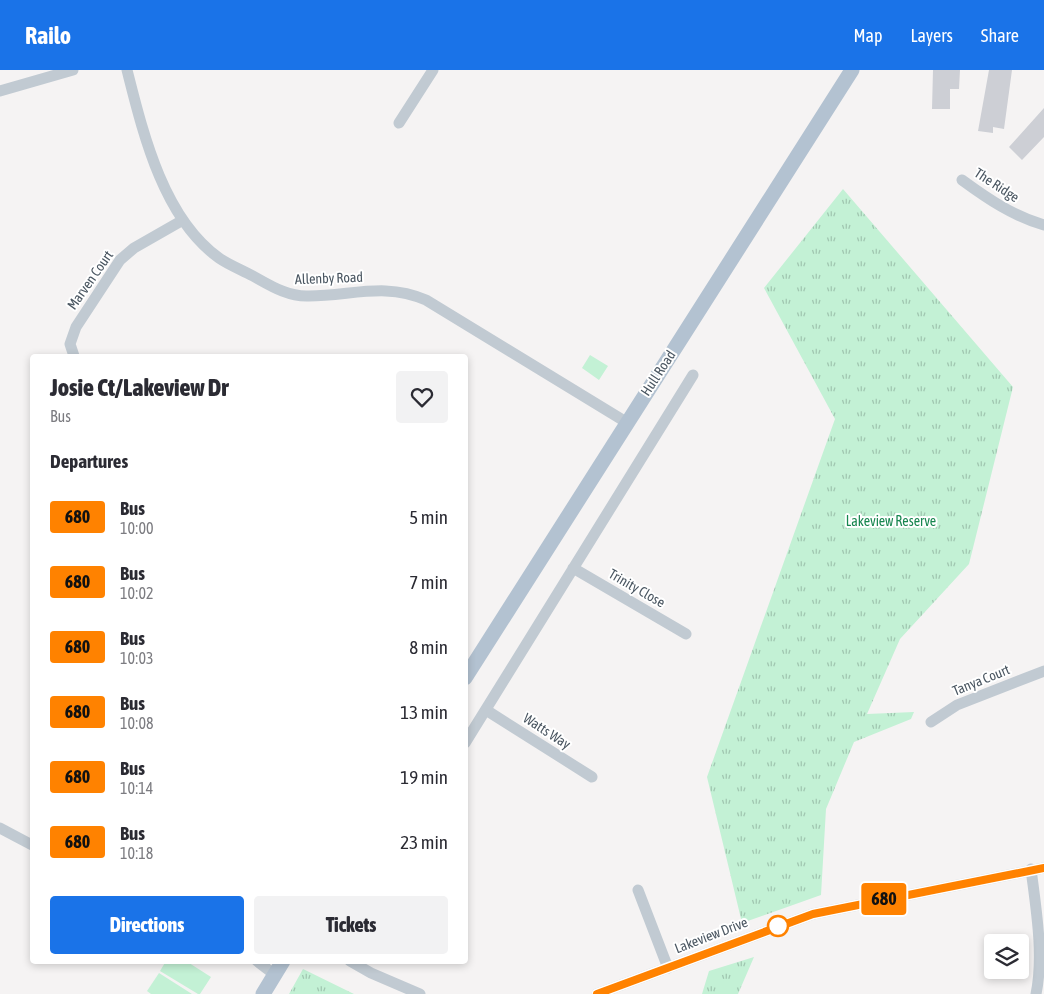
<!DOCTYPE html>
<style>
body{margin:0;font-family:"Asap Condensed",sans-serif;background:#f2f2f3;color:#2b2b33;height:100vh;display:flex;flex-direction:column;font-size:19px;white-space:nowrap}
*{box-sizing:border-box;margin:0}
p{font-size:16px;color:#7c7c81}
.icon{flex:none;width:28px;height:28px;fill:none;stroke:currentColor;stroke-width:2;stroke-linecap:round;stroke-linejoin:round}
.map{position:relative;flex:1;overflow:hidden}
.drawer{position:absolute;left:30px;top:284px;width:438px;height:610px;display:flex;flex-direction:column;background:#fff;border-radius:5px;box-shadow:0 2px 8px #0003}
.drawer>*{flex:none}
.badge{padding:0 10px;border-radius:4px;font-size:18px;line-height:32px}
.buttons{position:absolute;left:984px;top:864px;display:grid;gap:10px}
.buttons a{display:grid;place-items:center;width:45px;height:45px;border-radius:5px;background:#fff;box-shadow:0 2px 8px #0003;font-size:25px}
.map>.badge{position:absolute;translate:-50% -50%;box-shadow:0 0 0 2px #fff}
h2{padding:0 20px;font-size:19px;line-height:45px}
.round{display:grid;place-items:center;flex:none;width:52px;height:52px;border-radius:5px;background:#f2f2f3}
.summary{display:flex;align-items:center;justify-content:space-between;height:85px;padding:0 20px}
h1{font-size:24px;font-weight:800;line-height:38px}
.action{display:flex;gap:10px;margin-top:auto;padding:10px 20px}
.action a{flex:1;height:58px;border-radius:5px;background:#1a73e8;color:#fff;font-size:20px;font-weight:800;line-height:58px;text-align:center}
.action a+a{background:#f2f2f3;color:#2b2b33}
ul{padding:0;list-style:none}
li{display:flex;align-items:center;gap:15px;height:65px;padding:0 20px}
li div{flex:1}
li b{display:block;font-size:19px}
li em{font-style:normal}
li .badge{min-width:55px;font-weight:700;text-align:center}
header{display:flex;align-items:center;gap:30px;box-sizing:border-box;height:70px;padding:0 25px;background:#1a73e8;color:#fff}
header strong{font-size:24px}
nav{display:flex;gap:28px;margin-inline-start:auto;font-size:18px}
.map>svg:first-child{display:block}
</style>
<header>
<strong>Railo</strong>
<nav><a>Map</a><a>Layers</a><a>Share</a></nav>
</header>
<div class="map">
<svg width="1044" height="924" viewBox="0 0 1044 924">
<defs>
<pattern id="park-tufts" width="24" height="20" patternUnits="userSpaceOnUse" patternTransform="scale(1.25)"><rect width="24" height="20" fill="#c3f1d5"/><path d="M3 7l-1-3M5 7V3M7 7l1-3M15 17l-1-3M17 17v-4M19 17l1-3" fill="none" stroke="#a0c6b0"/></pattern>
</defs>
<rect width="100%" height="100%" fill="#f5f3f3"/>
<path fill="url(#park-tufts)" d="M843,119l170,198 -44,177 -69,75 -33,75 47,-2 -3,7 -57,23 -28,67 -5,86 -79,28 -35,-146 128,-358 -71,-131z
M754,887l-16,37h-36l7,-23z
M303,899l51,25h-65z"/>
<path fill="#c3f1d5" d="M590,285l18,11 -9,14 -17,-12z
M166,891h20l25,16 -11,17h-2l-38,-23z
M159,903l33,21h-41l-4,-3z"/>
<path fill="#cdcfd5" d="M933,0h27l-1,19h-9v20h-18z
M989,0h23l-8,59 -11,-2v6l-15,-2z
M1044,38v29l-22,23 -13,-13z"/>
<g fill="none" stroke-linecap="round" stroke-linejoin="round">
<path stroke="#c1cad2" stroke-width="11" d="M127,0c16,63 36,148 92,188 10,7 23,12 34,18 18,10 35,21 56,20 42,0 76,-14 117,4l200,122
M0,21l73,-21
M399,53l34,-53
M962,110c26,19 51,36 82,45
M74,286l-4,-12 6,-17 44,-67 14,-12 49,-28
M573,498l113,66
M486,640l106,67
M931,652l26,-17 87,-34
M465,673l228,-368
M0,758l32,17
M1031,799c5,40 13,86 5,125
M638,820l30,78
M257,891l18,14
M350,891l21,12 49,21
M597,924l216,-80 231,-46"/>
<path stroke="#b3c2d1" stroke-width="15" d="M465,608l387,-608
M263,924l20,-33"/>
</g>
<g fill="none" stroke-linecap="round" stroke-linejoin="round">
<defs>
<path id="line" d="M597,924l216,-80 231,-46"/>
</defs>
<use href="#line" stroke="#fff" stroke-width="11"/>
<use href="#line" stroke="#ff8200" stroke-width="8"/>
</g>
<circle fill="#fff" stroke="#ff8200" stroke-width="2.5" cx="778" cy="856" r="10"/>
<g text-anchor="middle" dominant-baseline="central" stroke-width="4" stroke-linejoin="round" paint-order="stroke">
<g font-size="14" fill="#4a5661" stroke="#fff">
<text transform="translate(997 115) rotate(33)">The Ridge</text>
<text transform="translate(329 208) rotate(-2)">Allenby Road</text>
<text transform="translate(90 210) rotate(-55)">Marven Court</text>
<text transform="translate(658 303) rotate(-57)">Hull Road</text>
<text transform="translate(637 518) rotate(30)">Trinity Close</text>
<text transform="translate(981 610) rotate(-22)">Tanya Court</text>
<text transform="translate(547 661) rotate(33)">Watts Way</text>
<text transform="translate(711 865) rotate(-21)">Lakeview Drive</text>
</g>
<g font-size="14" fill="#17864f" stroke="#fff">
<text x="891" y="451">Lakeview Reserve</text>
</g>
</g>
</svg>
<div class="buttons">
<a><svg class="icon" aria-label="layers" viewBox="0 0 24 24"><path d="M12 4l9 5-9 5-9-5zM3 14l9 5 9-5"/></svg></a>
</div>
<b class="badge" style="left:884px;top:829px;background:#ff8200;color:#111">680</b>
<section class="drawer">
<div class="summary"><div><h1>Josie Ct/Lakeview Dr</h1><p>Bus</p></div><a class="round"><svg class="icon" aria-label="heart" viewBox="0 0 24 24"><path d="M12 20l-8-8c-3-5 5-10 8-4 3-6 11-1 8 4z"/></svg></a></div>
<h2>Departures</h2>
<ul>
<li><span class="badge" style="background:#ff8200;color:#111">680</span><div><b>Bus</b><p>10:00</p></div><em>5 min</em></li>
<li><span class="badge" style="background:#ff8200;color:#111">680</span><div><b>Bus</b><p>10:02</p></div><em>7 min</em></li>
<li><span class="badge" style="background:#ff8200;color:#111">680</span><div><b>Bus</b><p>10:03</p></div><em>8 min</em></li>
<li><span class="badge" style="background:#ff8200;color:#111">680</span><div><b>Bus</b><p>10:08</p></div><em>13 min</em></li>
<li><span class="badge" style="background:#ff8200;color:#111">680</span><div><b>Bus</b><p>10:14</p></div><em>19 min</em></li>
<li><span class="badge" style="background:#ff8200;color:#111">680</span><div><b>Bus</b><p>10:18</p></div><em>23 min</em></li>
</ul>
<div class="action"><a>Directions</a><a>Tickets</a></div>
</section>
</div>
